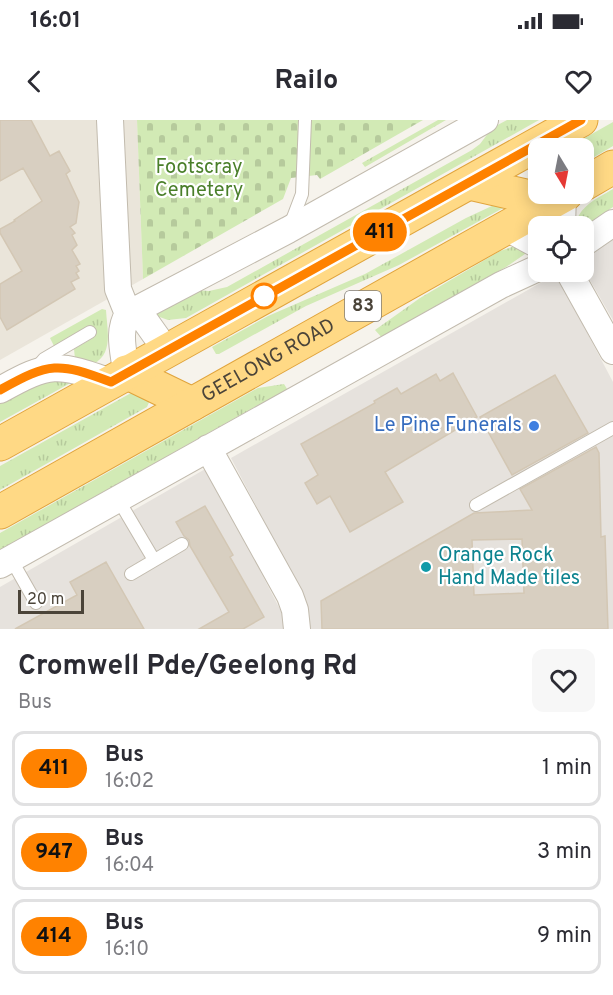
<!DOCTYPE html>
<style>
body{margin:0;font-family:Overpass,sans-serif;background:#f7f7f7;color:#2b2b33;height:100vh;display:flex;flex-direction:column;font-size:22px;white-space:nowrap}
*{box-sizing:border-box;margin:0}
p{font-size:20px;color:#7c7c81}
.icon{flex:none;width:33px;height:33px;fill:none;stroke:currentColor;stroke-width:2;stroke-linecap:round;stroke-linejoin:round}
.map{position:relative;height:509px;overflow:hidden}
.drawer{display:flex;flex-direction:column;background:#fff;flex:1}
.drawer>*{flex:none}
.badge{padding:0 12px;border-radius:20px;font-size:21px;line-height:39px}
.needle{width:39px;rotate:170deg}
.buttons{position:absolute;left:528px;top:18px;display:grid;gap:12px}
.buttons a{display:grid;place-items:center;width:66px;height:66px;border-radius:12px;background:#fff;box-shadow:0 3px 15px #0003;font-size:30px}
.scale{position:absolute;left:18px;bottom:15px;width:66px;box-sizing:border-box;padding-left:6px;border:3px solid #4b4439;border-top:0;font-size:16px;line-height:21px;white-space:nowrap;color:#4b4439;-webkit-text-stroke:4px #fff;paint-order:stroke}
.map>.badge{position:absolute;translate:-50% -50%;box-shadow:0 0 0 3px #fff}
.round{display:grid;place-items:center;flex:none;width:63px;height:63px;border-radius:12px;background:#f7f7f7}
.overview{display:flex;align-items:center;justify-content:space-between;height:102px;padding:0 18px}
h1{font-size:28px;font-weight:700;line-height:45px}
ul{padding:0;list-style:none}
li{display:flex;align-items:center;gap:18px;height:75px;margin:0 12px 9px;padding:0 6px;border:3px solid #e1e1e2;border-radius:12px}
li div{flex:1}
li b{display:block;font-size:22px}
li em{font-style:normal}
li .badge{min-width:66px;font-weight:700;text-align:center}
.status{display:flex;justify-content:space-between;align-items:center;height:42px;padding:0 30px;background:#fff;direction:ltr}
.status svg{height:16px;fill:currentColor}
header{display:flex;justify-content:space-between;align-items:center;height:78px;padding:0 18px;background:#fff;font-size:27px;font-weight:700}
.map>svg:first-child{display:block}
</style>
<div class="status"><b>16:01</b><svg viewBox="0 0 49 12"><path d="M0 12V9h3v3zM5 12V6h3v6zM10 12V3h3v9zM15 12V0h3v12zM26 1h20v11H26zM47 4h2v5h-2z"/></svg></div>
<header><svg class="icon" aria-label="back" viewBox="0 0 24 24"><path d="M15 5l-7 7 7 7"/></svg>Railo<svg class="icon" aria-label="heart" viewBox="0 0 24 24"><path d="M12 20l-8-8c-3-5 5-10 8-4 3-6 11-1 8 4z"/></svg></header>
<div class="map">
<svg width="613" height="509" viewBox="0 0 613 509">
<defs>
<pattern id="grass-tufts" width="24" height="20" patternUnits="userSpaceOnUse" patternTransform="scale(1.5)"><rect width="24" height="20" fill="#d2eab5"/><path d="M3 7l-1-3M5 7V3M7 7l1-3M15 17l-1-3M17 17v-4M19 17l1-3" fill="none" stroke="#b6ca9c"/></pattern>
<pattern id="cemetery-stones" width="16" height="16" patternUnits="userSpaceOnUse" patternTransform="scale(1.5)"><rect width="16" height="16" fill="#d2eab5"/><path d="M2 7V4a2 2 0 0 1 4 0v3zM10 15v-3a2 2 0 0 1 4 0v3z" fill="#b6ca9c"/></pattern>
</defs>
<rect width="100%" height="100%" fill="#f6f3ec"/>
<path fill="#eae5da" d="M0,0h137l6,159 -143,81z"/>
<path fill="#e6e2dd" d="M613,111v89l-29,-50v-23z
M556,154l57,108v247h-304l-2,-26 -76,-145z
M207,348l77,149 1,12h-285v-42z"/>
<path fill="url(#grass-tufts)" d="M438,0h8l-81,47 -3,-4z
M507,0h32l-353,198 -18,2 -14,-5 42,-25 13,1 18,-4 245,-137 8,-6 12,-16z
M613,2v24l-29,17v-15h-17z
M613,69v18l-21,14 -8,12v-7h-9c4,-20 21,-27 38,-37z
M494,85l11,2 -106,58 -93,41 -87,48h-3l-4,-7 56,-31 97,-42 101,-56z
M515,126l11,4 -1,4 -19,13 -90,50 -32,23 -9,-10 45,-32 80,-47z
M102,189l4,1c1,19 8,44 -13,54l-18,-5 -1,-10 19,-11 -5,-10 -34,18 -4,-8z
M44,261h30l-74,41v-18z
M284,264l5,8 -29,12 -260,146v-17l258,-145z
M131,273l19,7 -3,7 -147,83v-24z"/>
<path fill="url(#cemetery-stones)" d="M137,0h286l-103,59 -3,-4 -26,3 -8,21 -140,80z"/>
<path fill="#d8cfc1" stroke="#d3c7b4" stroke-width="1.5" fill-rule="evenodd" d="M0,0h31l19,36 9,-5 11,20 -4,3 13,28 -3,21 -6,4 5,6 -3,2 5,10 -5,5 8,14 -4,2 3,5 -3,2 3,5 -8,4 4,7 -68,41 -7,-13v-33l22,-13 -22,-38v-4l15,-8 -1,-1 28,-19 -19,-33 -23,13z
M453,253l24,44 -92,55 18,30 -53,30 -20,-36 -13,8 -12,-21 13,-8 -17,-31 74,-41 -1,-2 23,-13 4,6 35,-20 4,7z
M555,255l33,58 -76,42 -32,-58z
M596,327l3,6 2,84 4,-1 3,93h-286l-1,-28 153,-88 58,-3 -12,-21zM522,419l2,54 -50,2 -2,-55z
M205,386l28,49 -3,2 34,60 -21,12h-44l30,-17 -39,-66 -1,-6 -5,-4 -8,-14z
M106,442l38,67h-129l62,-34 -7,-13z"/>
<g fill="none" stroke-linecap="round" stroke-linejoin="round">
<defs>
<path id="service" d="M291,103l11,-29 3,-74
M38,246l6,-7 46,-27
M118,379l36,61
M476,385l137,-77
M11,439l25,44
M131,454l51,-30"/>
<path id="minor" d="M110,0l8,169 10,25
M562,106l1,-31
M505,107l33,18
M584,123l29,-20
M569,152l44,79
M128,194l160,-84 197,-110
M128,194l16,5 22,31
M126,252c-2,-20 -9,-40 2,-58
M0,270c50,-28 57,-27 111,-8
M208,328l82,148 5,14 2,19
M0,445l501,-280 37,-17"/>
<g id="trunk">
<path d="M469,63l57,13 9,15"/>
<path d="M584,64l29,-17"/>
<path d="M126,252l66,32"/>
<path d="M0,324l581,-324"/>
<path id="s1" d="M0,392l566,-318"/>
</g>
</defs>
<use href="#service" stroke="#c2bbae" stroke-width="14"/>
<use href="#minor" stroke="#c2bbae" stroke-width="28"/>
<use href="#trunk" stroke="#e0a43c" stroke-width="35"/>
<use href="#service" stroke="#fff" stroke-width="12"/>
<use href="#minor" stroke="#fff" stroke-width="26"/>
<use href="#trunk" stroke="#ffd985" stroke-width="33"/>
</g>
<g fill="none" stroke-linecap="round" stroke-linejoin="round">
<defs>
<path id="line" d="M0,270c50,-28 58,-28 111,-8l470,-262"/>
</defs>
<use href="#line" stroke="#fff" stroke-width="14"/>
<use href="#line" stroke="#ff8200" stroke-width="9"/>
</g>
<circle fill="#fff" stroke="#ff8200" stroke-width="3" cx="264" cy="176" r="12"/>
<circle fill="#3f7fe0" stroke="#fff" stroke-width="2" cx="534" cy="306" r="6"/>
<circle fill="#0f9aa8" stroke="#fff" stroke-width="2" cx="426" cy="447" r="6"/>
<g text-anchor="middle" dominant-baseline="central" stroke-width="4.5" stroke-linejoin="round" paint-order="stroke">
<rect fill="#fff" stroke="#817c74" stroke-width="1.5" x="345" y="171" width="36" height="30" rx="4.5"/>
<g font-size="18" font-weight="bold" fill="#4b4439">
<text x="363" y="186">83</text>
</g>
<g font-size="20" fill="#4a7f2a" stroke="#fff">
<text x="199" y="48">Footscray<tspan x="199" dy="23">Cemetery</tspan></text>
</g>
<g font-size="20" fill="#4b4439" stroke="#fff">
<text stroke="none"><textPath href="#s1" startOffset="308">GEELONG ROAD</textPath></text>
</g>
<g font-size="20" fill="#366cbe" stroke="#fff" text-anchor="end">
<text x="522" y="306">Le Pine Funerals</text>
</g>
<g font-size="20" fill="#0d838f" stroke="#fff" text-anchor="start">
<text x="438" y="436">Orange Rock<tspan x="438" dy="23">Hand Made tiles</tspan></text>
</g>
</g>
</svg>
<div class="buttons">
<a><svg class="needle" viewBox="-14 -14 28 28"><path d="M0-13l5 13h-10z" fill="#e53935"/><path d="M0 13l5-13h-10z" fill="#7c7c81"/></svg></a>
<a><svg class="icon" aria-label="locate" viewBox="0 0 24 24"><circle cx="12" cy="12" r="6"/><path d="M12 2v4M12 18v4M2 12h4M18 12h4"/></svg></a>
</div>
<div class="scale">20 m</div>
<b class="badge" style="left:380px;top:112px;background:#ff8200;color:#111">411</b>
</div>
<section class="drawer">
<div class="overview"><div><h1>Cromwell Pde/Geelong Rd</h1><p>Bus</p></div><a class="round"><svg class="icon" aria-label="heart" viewBox="0 0 24 24"><path d="M12 20l-8-8c-3-5 5-10 8-4 3-6 11-1 8 4z"/></svg></a></div>
<ul>
<li><span class="badge" style="background:#ff8200;color:#111">411</span><div><b>Bus</b><p>16:02</p></div><em>1 min</em></li>
<li><span class="badge" style="background:#ff8200;color:#111">947</span><div><b>Bus</b><p>16:04</p></div><em>3 min</em></li>
<li><span class="badge" style="background:#ff8200;color:#111">414</span><div><b>Bus</b><p>16:10</p></div><em>9 min</em></li>
</ul>
</section>
